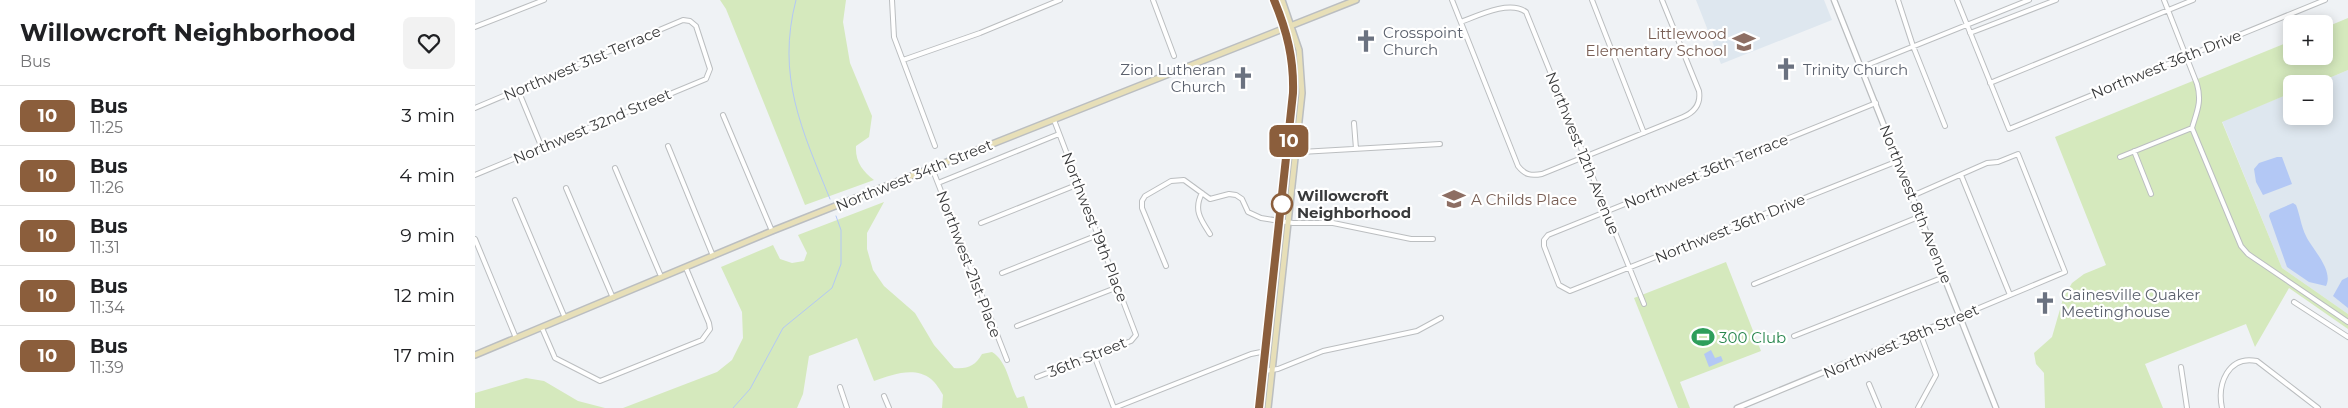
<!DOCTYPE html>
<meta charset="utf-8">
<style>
body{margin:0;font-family:Montserrat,sans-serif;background:#f2f2f2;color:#202124;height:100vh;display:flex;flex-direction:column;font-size:19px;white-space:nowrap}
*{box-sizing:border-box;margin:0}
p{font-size:16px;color:#757577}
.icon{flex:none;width:28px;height:28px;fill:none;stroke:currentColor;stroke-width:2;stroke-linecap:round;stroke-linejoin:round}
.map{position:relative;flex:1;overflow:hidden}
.drawer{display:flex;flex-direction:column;background:#fff;width:475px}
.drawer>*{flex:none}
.badge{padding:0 10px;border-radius:8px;font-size:18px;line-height:32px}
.buttons{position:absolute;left:1808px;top:15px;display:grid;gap:10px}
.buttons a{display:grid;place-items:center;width:50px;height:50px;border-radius:8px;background:#fff;box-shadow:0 2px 12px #0003;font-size:25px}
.map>.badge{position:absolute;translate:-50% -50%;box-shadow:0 0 0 2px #fff}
.round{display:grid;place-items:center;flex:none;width:52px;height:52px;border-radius:8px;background:#f2f2f2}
.headline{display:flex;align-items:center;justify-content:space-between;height:85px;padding:0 20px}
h1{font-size:24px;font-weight:700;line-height:38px}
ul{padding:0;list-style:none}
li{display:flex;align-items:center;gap:15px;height:60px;padding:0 20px;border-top:1px solid #e0e0e0}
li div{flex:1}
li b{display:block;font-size:19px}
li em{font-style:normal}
li .badge{min-width:55px;font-weight:700;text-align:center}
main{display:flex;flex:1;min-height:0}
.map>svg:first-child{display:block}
</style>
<main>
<section class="drawer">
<div class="headline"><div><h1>Willowcroft Neighborhood</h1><p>Bus</p></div><a class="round"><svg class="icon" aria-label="heart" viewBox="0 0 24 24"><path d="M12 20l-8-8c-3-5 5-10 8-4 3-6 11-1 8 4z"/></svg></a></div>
<ul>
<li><span class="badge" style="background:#8b5e3c;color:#fff">10</span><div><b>Bus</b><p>11:25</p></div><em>3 min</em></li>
<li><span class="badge" style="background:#8b5e3c;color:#fff">10</span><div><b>Bus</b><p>11:26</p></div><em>4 min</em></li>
<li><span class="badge" style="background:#8b5e3c;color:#fff">10</span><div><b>Bus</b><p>11:31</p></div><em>9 min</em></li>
<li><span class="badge" style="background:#8b5e3c;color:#fff">10</span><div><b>Bus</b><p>11:34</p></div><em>12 min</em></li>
<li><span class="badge" style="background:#8b5e3c;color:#fff">10</span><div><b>Bus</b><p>11:39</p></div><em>17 min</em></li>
</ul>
</section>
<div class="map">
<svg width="1873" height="408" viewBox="0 0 1873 408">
<rect width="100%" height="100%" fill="#eff2f5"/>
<path fill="#dee7ef" d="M1221,0h128l8,20 -111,44z
M1873,70v244l-66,-46 -60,-147 69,-28v23h33v-32h-9z"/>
<path fill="#d5e9bd" d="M245,0h126l-3,22 7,41 22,53 -3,21 -13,9c-1,16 7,25 18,34l-69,25 -79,-196z
M1873,18v52l-33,14h-24v9l-69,29 60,146 66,46v15l-59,-41 -34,59 -9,-23 -101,40 18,44h-118l-1,-35 -8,-9 -2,-11 18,-16 11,-38 9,-16 12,-9 22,-9 -51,-128 236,-96v15h33v-28z
M409,202l-17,31v16l6,21 11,16 31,27 19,32 20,23c14,1 21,-2 28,-14l10,-2c15,9 17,31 25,46l7,-2 4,12h-86l1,-13c-3,-5 -7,-12 -12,-16 -17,-13 -39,-4 -57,2l-17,-43 -48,18 -6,38 -6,14h-174l94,-36 15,-12 11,-22 -1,-26 -21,-45 52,-22 7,14 12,4 12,-2 3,-8 -9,-18z
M1251,262l35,89 -81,31 10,26h-12l-44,-110z
M51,378l18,3 34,20 27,7h-130v-15z"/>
<path fill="#b3c8f5" d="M1802,157h5l10,27 -29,11 -7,-13 -2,-13 5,-6z
M1818,203l3,2c4,10 5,21 10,31 6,13 28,34 20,50l-17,-4 -22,-15 -18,-51 1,-3z
M1873,277v31l-15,-12 9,-16z
M1236,350l4,8 6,-2 2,5 -14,6 -5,-13z"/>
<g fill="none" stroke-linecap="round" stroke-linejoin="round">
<path stroke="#b3c8f5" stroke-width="1" d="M321,0c-20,76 6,130 34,199
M258,408l17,-19 33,-61 49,-40 9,-24v-34l-5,-14"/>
<defs>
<path id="minor" d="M417,0l2,37 41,109
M678,0l21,56
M977,0l66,166c7,9 13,10 24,8l141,-57c12,-5 18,-13 16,-26l-37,-91
M1117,0l52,133
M1423,0l15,46 32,80
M1482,0l52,129 316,-129
M986,22c18,-7 49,-22 65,-10l118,292
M0,27l69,-27
M1495,33l86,-33
M428,60l77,-27 80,-33
M1387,67l167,-67
M1515,83l203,-83
M43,90l24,58
M1401,103l-328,132 -4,5v6l15,39 11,6 328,-130
M0,108l208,-88 7,1 6,5 14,43 -4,10 -231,96
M248,115l49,116
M879,123l2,26
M1717,128l49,118 7,8 100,68
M193,146l45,110
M813,151l13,1 139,-8
M1659,151l17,43
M1645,157l72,-29c5,-17 10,-26 5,-44l-33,-84
M140,168l45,106
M457,168l75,192
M1486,175l49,120
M463,183l121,-49
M91,188l47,110
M727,193c-9,17 -1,27 8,41
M1437,196l75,-33 11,-1 20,-8 47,118 -105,44
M40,200l50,118
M506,223l98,-39
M0,239l41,99
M691,266l-24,-58v-7l3,-5 26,-15 13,-1 26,19 19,-5 7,1 6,4 6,13 13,6 32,5h40l78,16h22
M527,273l96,-38
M1279,284l167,-68
M1819,302l54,35
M542,326l101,-39
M67,328l13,30 45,23 102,-41 8,-11 -1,-6 -23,-55
M1319,336l150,-59
M619,355l20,53
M1706,367l6,41
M789,371l14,-2 45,-18 94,-20 24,-13
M562,377l94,-36 5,-6 -82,-215
M1394,384l10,24
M365,387l7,21
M409,396l5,12
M639,408l137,-54 15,-3
M1443,408l18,-33 -16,-42
M1747,408c-5,-24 6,-53 35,-47l61,47"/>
<path id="tertiary" d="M1359,0l162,408
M1262,408l223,-92"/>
<path id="secondary" d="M0,355l297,-124 584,-231
M784,408l35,-315c0,-33 -7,-62 -20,-93
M793,408l34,-315 -3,-43 -17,-50"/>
</defs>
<use href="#minor" stroke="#bbbec0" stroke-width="6"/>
<use href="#tertiary" stroke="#bbbec0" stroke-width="7"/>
<use href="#secondary" stroke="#bbbec0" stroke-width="8"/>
<use href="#minor" stroke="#fff" stroke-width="4"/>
<use href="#tertiary" stroke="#fff" stroke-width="4.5"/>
<use href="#secondary" stroke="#e7dfb8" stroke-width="5"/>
</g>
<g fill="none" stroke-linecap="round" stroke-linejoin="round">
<defs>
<path id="line" d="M784,408l34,-315c1,-34 -6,-62 -19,-93"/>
</defs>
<use href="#line" stroke="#fff" stroke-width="11"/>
<use href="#line" stroke="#8b5e3c" stroke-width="8"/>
</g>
<defs>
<symbol id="church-bare" viewBox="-9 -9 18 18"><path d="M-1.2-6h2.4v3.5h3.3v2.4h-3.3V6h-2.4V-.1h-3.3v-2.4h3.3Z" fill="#6b7280" stroke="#fff" stroke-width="2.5" paint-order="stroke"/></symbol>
<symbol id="school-bare" viewBox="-9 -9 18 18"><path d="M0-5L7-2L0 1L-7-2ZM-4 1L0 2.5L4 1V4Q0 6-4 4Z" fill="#8d6e63" stroke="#fff" stroke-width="2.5" paint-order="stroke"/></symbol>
<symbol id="stadium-bare" viewBox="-9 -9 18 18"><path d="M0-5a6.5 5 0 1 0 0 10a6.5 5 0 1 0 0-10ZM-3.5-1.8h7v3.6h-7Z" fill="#2e9e5b" stroke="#fff" stroke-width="2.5" paint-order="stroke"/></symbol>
</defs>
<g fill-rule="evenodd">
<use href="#church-bare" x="875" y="25" width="32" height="32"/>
<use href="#school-bare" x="1253" y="26" width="32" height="32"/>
<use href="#church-bare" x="1295" y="53" width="32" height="32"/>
<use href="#church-bare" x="752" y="62" width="32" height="32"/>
<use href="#school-bare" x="963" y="183" width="32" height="32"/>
<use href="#church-bare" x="1554" y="287" width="32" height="32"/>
<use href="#stadium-bare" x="1212" y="321" width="32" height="32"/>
</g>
<circle fill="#fff" stroke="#8b5e3c" stroke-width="2.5" cx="807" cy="204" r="10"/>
<g text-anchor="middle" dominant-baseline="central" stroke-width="4.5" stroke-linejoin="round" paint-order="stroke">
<g font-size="15" fill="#5b616d" stroke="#fff" text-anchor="start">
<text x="908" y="32">Crosspoint<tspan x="908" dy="17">Church</tspan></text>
<text x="751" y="69" text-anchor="end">Zion Lutheran<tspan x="751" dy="17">Church</tspan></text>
<text x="1328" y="69">Trinity Church</text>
<text x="1586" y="294">Gainesville Quaker<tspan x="1586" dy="17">Meetinghouse</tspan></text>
</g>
<g font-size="15" fill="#785e54" stroke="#fff" text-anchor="end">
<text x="1252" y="33">Littlewood<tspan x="1252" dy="17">Elementary School</tspan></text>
<text x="996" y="199" text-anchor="start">A Childs Place</text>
</g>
<g font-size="15" fill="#393a3b" stroke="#fff">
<text transform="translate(107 63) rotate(-23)">Northwest 31st Terrace</text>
<text transform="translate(1691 64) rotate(-22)">Northwest 36th Drive</text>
<text transform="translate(117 126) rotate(-23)">Northwest 32nd Street</text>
<text transform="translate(1108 153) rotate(68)">Northwest 12th Avenue</text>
<text transform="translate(1231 171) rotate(-22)">Northwest 36th Terrace</text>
<text transform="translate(439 175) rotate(-22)">Northwest 34th Street</text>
<text transform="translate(1441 204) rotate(68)">Northwest 8th Avenue</text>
<text transform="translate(620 227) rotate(69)">Northwest 19th Place</text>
<text transform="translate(1255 228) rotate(-22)">Northwest 36th Drive</text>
<text transform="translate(494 264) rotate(69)">Northwest 21st Place</text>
<text transform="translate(1426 341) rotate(-23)">Northwest 38th Street</text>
<text transform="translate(612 357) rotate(-22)">36th Street</text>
</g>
<g font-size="15" font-weight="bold" fill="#393a3b" stroke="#fff" text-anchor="start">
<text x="822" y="195">Willowcroft<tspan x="822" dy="17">Neighborhood</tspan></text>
</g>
<g font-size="15" fill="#27864d" stroke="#fff" text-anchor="start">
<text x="1244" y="337">300 Club</text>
</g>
</g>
</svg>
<div class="buttons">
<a>+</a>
<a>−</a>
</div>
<b class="badge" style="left:814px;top:141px;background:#8b5e3c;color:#fff">10</b>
</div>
</main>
